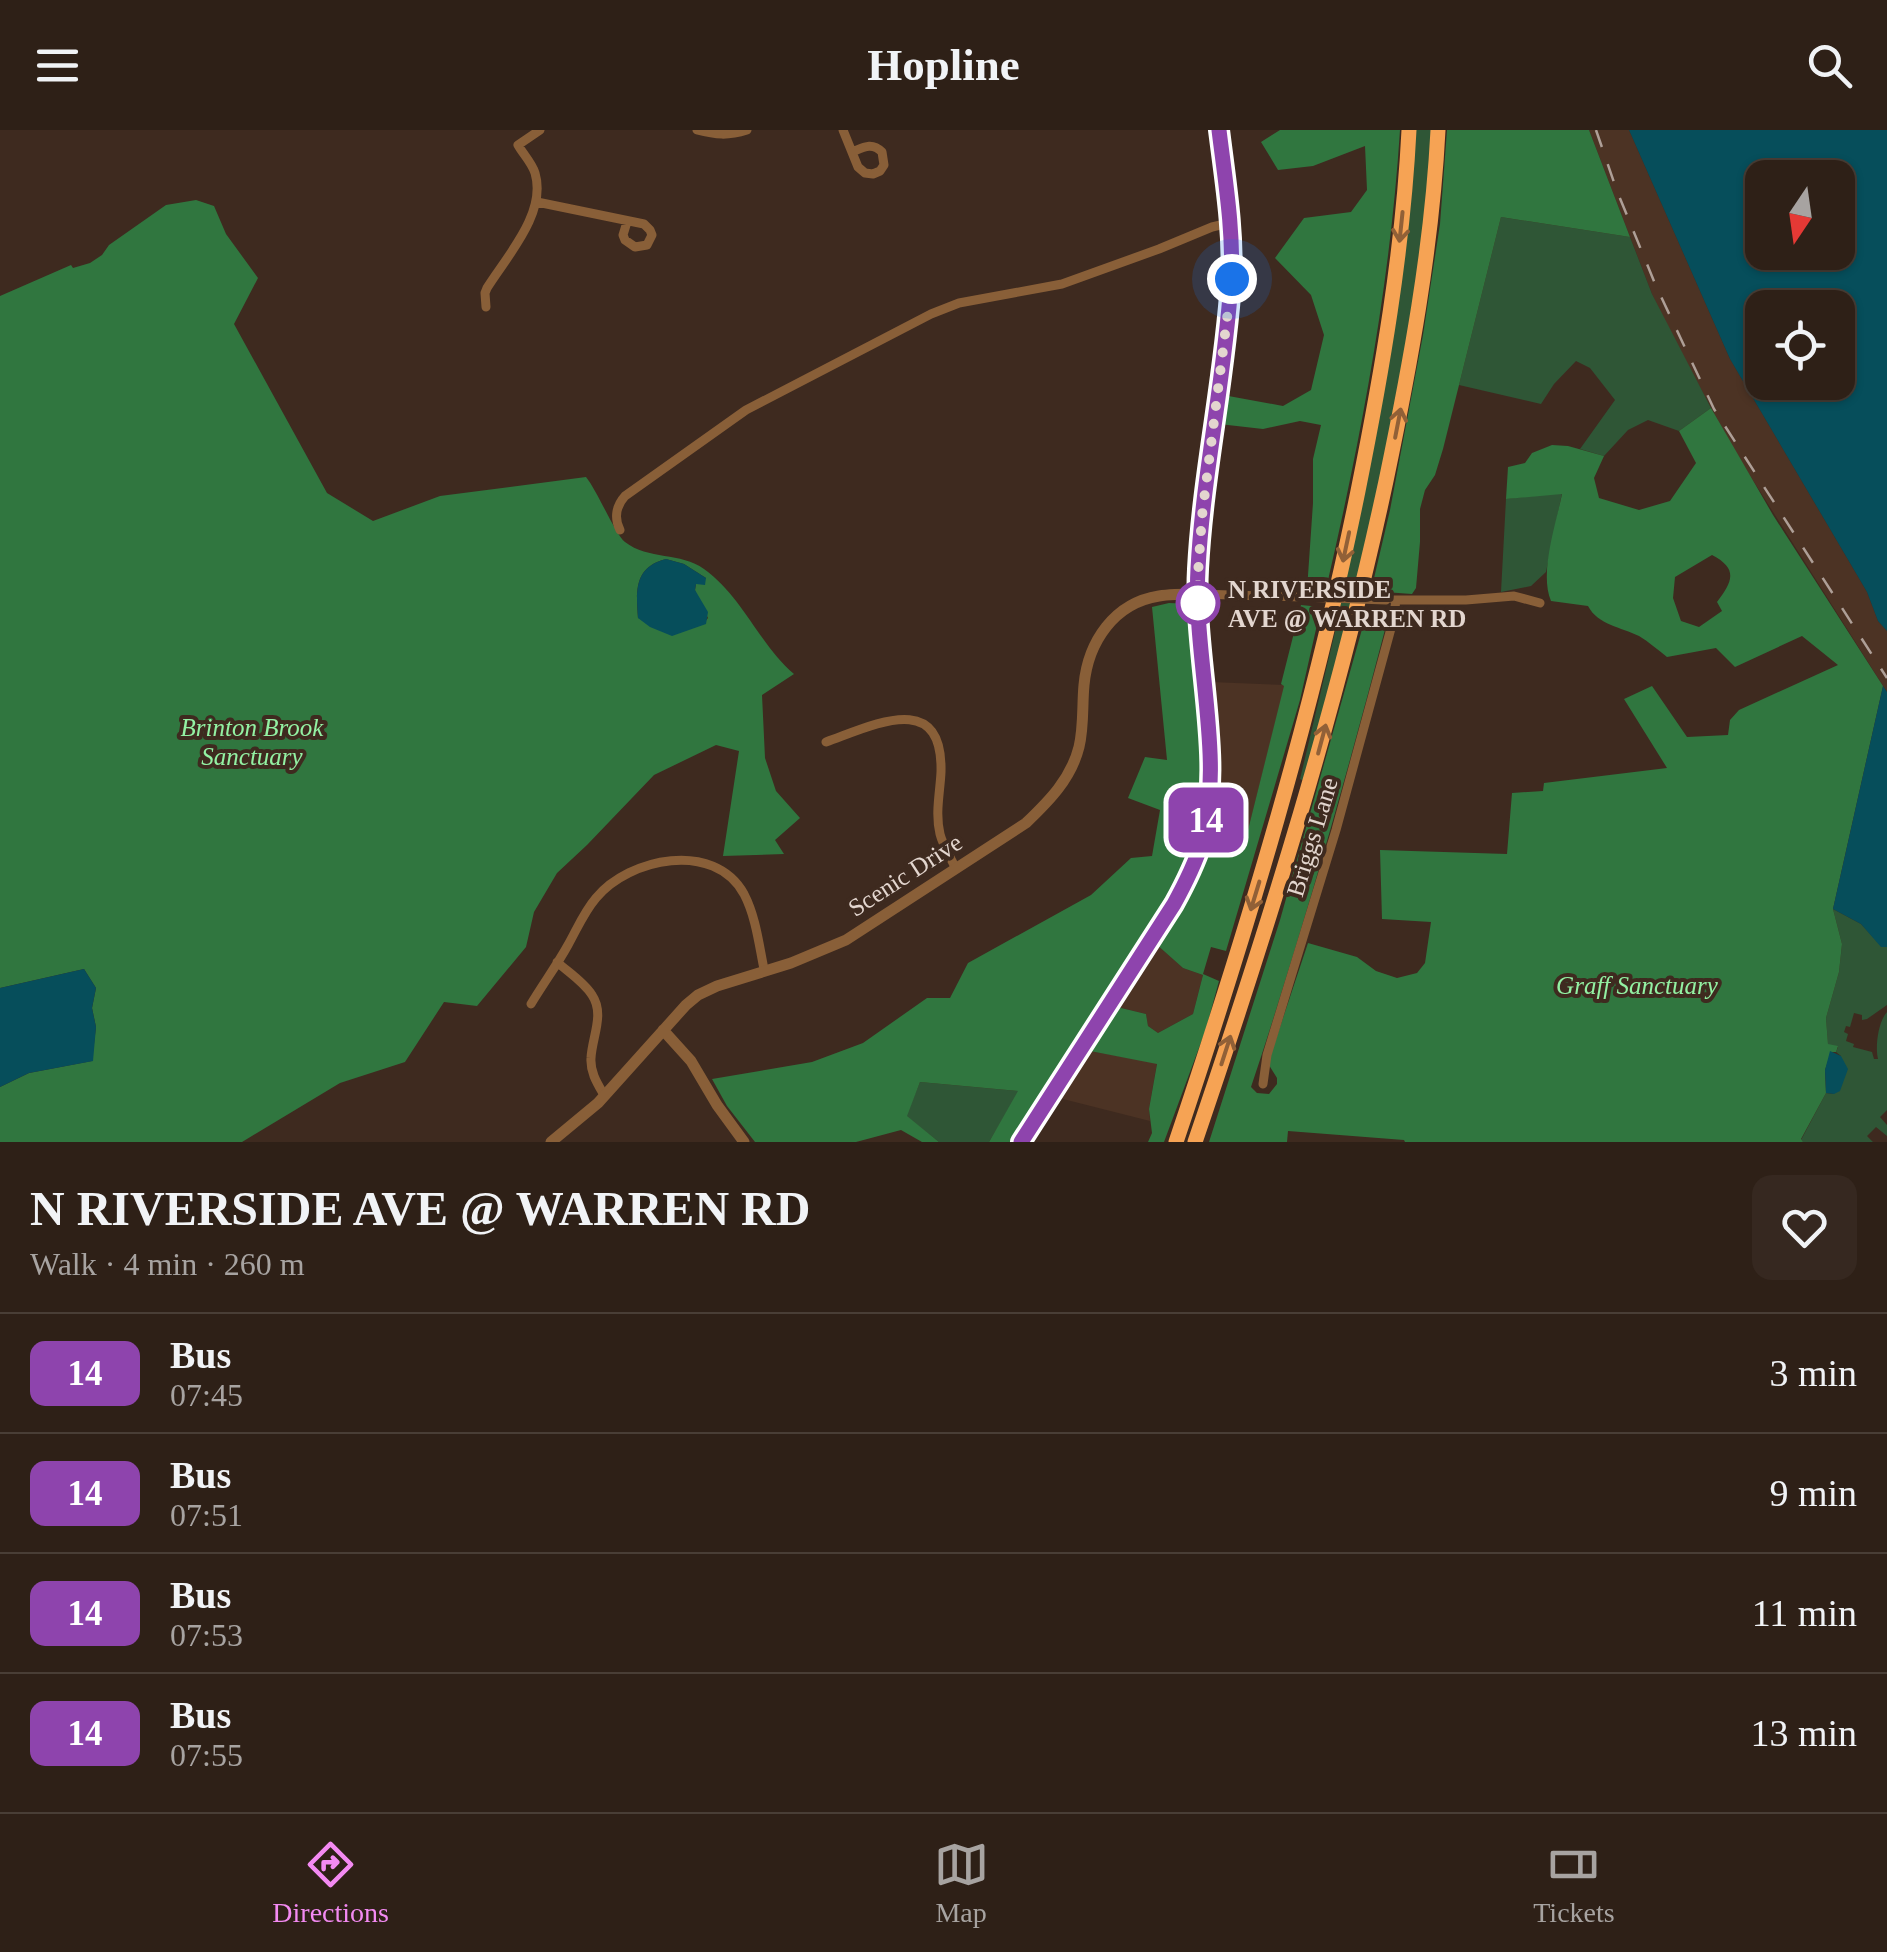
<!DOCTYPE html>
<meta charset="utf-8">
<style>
body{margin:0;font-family:"Times New Roman",serif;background:#362820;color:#f1f3f6;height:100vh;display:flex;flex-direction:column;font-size:38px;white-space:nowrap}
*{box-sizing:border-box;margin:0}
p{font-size:32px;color:#a7a3a1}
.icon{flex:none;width:55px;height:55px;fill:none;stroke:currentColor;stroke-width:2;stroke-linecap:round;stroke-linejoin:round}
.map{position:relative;height:1012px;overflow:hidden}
.drawer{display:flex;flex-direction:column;background:#2e2017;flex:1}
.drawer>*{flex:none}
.badge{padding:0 20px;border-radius:15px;font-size:35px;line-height:65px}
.needle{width:65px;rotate:193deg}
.buttons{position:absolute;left:1745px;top:30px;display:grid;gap:20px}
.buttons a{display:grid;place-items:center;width:110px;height:110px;border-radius:20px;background:#2e2017;box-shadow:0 2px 8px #0004,0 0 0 2px #493e36;font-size:50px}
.you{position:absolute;width:50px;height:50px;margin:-25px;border:8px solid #fff;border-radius:50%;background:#1a73e8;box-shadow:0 0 0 15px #1a73e833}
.map>.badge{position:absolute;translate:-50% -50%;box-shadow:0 0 0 5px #fff}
.round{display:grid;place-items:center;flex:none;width:105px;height:105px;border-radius:20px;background:#362820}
.head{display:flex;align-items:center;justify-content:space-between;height:170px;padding:0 30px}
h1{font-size:48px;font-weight:800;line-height:75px}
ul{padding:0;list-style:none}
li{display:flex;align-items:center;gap:30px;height:120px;padding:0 30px;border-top:2px solid #493e36}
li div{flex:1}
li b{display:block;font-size:38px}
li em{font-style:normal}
li .badge{min-width:110px;font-weight:700;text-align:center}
header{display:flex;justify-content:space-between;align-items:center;height:130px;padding:0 30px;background:#2e2017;font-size:45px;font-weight:800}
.tabs{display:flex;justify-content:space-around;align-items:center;height:140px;border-top:2px solid #493e36;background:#2e2017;font-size:28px;color:#a7a3a1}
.tabs a{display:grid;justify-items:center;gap:5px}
.tabs .on{color:#f38af2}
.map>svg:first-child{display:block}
</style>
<header><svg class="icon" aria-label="menu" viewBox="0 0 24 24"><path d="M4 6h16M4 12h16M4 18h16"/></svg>Hopline<svg class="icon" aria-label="search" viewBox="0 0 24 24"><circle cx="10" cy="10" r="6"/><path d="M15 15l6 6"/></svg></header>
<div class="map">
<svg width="1887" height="1012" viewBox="0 0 1887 1012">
<rect width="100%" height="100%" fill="#3e2a1f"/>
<path fill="#4c3324" d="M1589,0h40l101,229 137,233 11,29 9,10v61l-150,-237 -56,-102 -29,-59z
M1211,552l74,3 -39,153 -38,9 9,-43 1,-28z
M1156,814l27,24 20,7 -10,39 -35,19 -10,-7 -2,-12 -29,-7z
M1090,921l67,12 -8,46 1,12 -91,-23z"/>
<path fill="#2f5636" d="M1415,0h18c-6,73 -15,147 -27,220 -23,145 -64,288 -102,431l-4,-2 35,-147 35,-168z
M1501,87l129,20 22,57 59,114 -32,23 -31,-11 -20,10 -24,26 -24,-7 35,-49 -25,-32 -14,-7 -22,23 -13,20 -82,-19z
M1562,363l-16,79 -15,14 -30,6 5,-93z
M1833,779l28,15 20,22 6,1v58l-20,14 -5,1v-5l-8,-2 -4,14 -4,-1 -2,6 4,2 -2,7 8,3 -1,3 19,5 2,7h4c-3,-12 0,-37 9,-47v98l-7,7 7,8v11l-11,-9 -9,9 6,6h-70l-2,-2 25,-47 8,1 7,-38 -5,-4 2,-5 -10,-2 -2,-27 13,-46 3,-28z
M920,952l99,9 -30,51h-50l-33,-26z"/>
<path fill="#30763f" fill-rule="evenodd" d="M1280,0h120c-10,156 -39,308 -74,459l-19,1 6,-87v-44l8,-34 -21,-4 -37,8 -44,-5 4,-29 60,11 28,-16 13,-55 -13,-40 -36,-37 29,-40 47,-6 16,-22 -2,-44 -52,20 -35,4 -17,-28z
M1447,0h142l41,107 -129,-20 -58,232 -8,26 -10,15 -5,19v33l-4,46 -4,6 -41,-3 19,-81 33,-175 17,-111z
M196,70l18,6 12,28 32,44 -24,46 93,169 46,28 67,-25 146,-19c12,15 29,57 39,65 23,18 56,10 79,27 38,27 55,75 90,105l-32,21 3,63 11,33 24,27 -25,22 9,14 -61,2 16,-105 -23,-6 -62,30 -67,70 -30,28 -23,39 -8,35 -49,59 -33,-4 -39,60 -65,21 -98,59h-242v-55l29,-14 63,-12 4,-34 -4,-19 4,-20 -12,-19 -84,19v-692l71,-31 2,3 17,-5 12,-8 7,-10 57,-40zM666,429l18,5 22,14 -10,6 -1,6 2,7 11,21c-15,21 -48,5 -70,0 -2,-27 -4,-51 28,-59z
M1711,278l62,107 110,171 -50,223 9,35 -3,28 -13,46 2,26 10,2 -2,6h-5l-6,18 1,23 -25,46 2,3h-398l-1,-2 -116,-9 -1,11h-78l71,-222 88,-312h18l1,14c-41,157 -85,312 -136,465l6,6 12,1 8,-10v-6l-8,-13 1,-8 38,-114 49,14 19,14 21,7 20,-5 8,-10 6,-41 -49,-3 -2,-69 127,4 5,-61 31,-2 1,-8 123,-15 -43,-69 28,-13 35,51 41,-2 2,-15 9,-10 99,-45 -36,-29 -67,31 -19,-19 -49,9c-9,-7 -18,-15 -28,-21 -18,-9 -41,-11 -51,-30l-37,-5c-12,-28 5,-77 11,-107l-56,5 2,-32 17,-4 7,-10 20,-8 16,1 36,10 -10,22 5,20 40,12 31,-9 26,-38 -17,-32zM1712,425c27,14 20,27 5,47l5,9 -23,16 -18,-6 -8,-23 2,-21z
M1169,473l22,1 14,177c-2,44 -15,82 -37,121l-153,240h-26l29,-51 -98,-9 -13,34 32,26h-17l-21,-12 -45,12h-101l-28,-36 -15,-27 100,-17 51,-19 64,-45h23l18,-35 123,-68 40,-37 21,-2 8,-46 -32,-12 17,-41 22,3 -15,-153z
M1301,475l20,2 -21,93 -74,251 -15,-4 -8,27 16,7 -13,48 -42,113h-16l4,-9 -3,-24 8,-45 -67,-13 27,-44 29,7 2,12 10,7 35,-19 10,-39 -20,-7 -27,-24 31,-50 21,-47 38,-9 38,-152 -3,-2z"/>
<path fill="#064e5b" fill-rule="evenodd" d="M1629,0h258v501l-9,-10 -11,-29 -137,-233zM1762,48h76v74h-76zM1762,178h76v74h-76z
M666,429l18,5 22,14 -1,7 -9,-1 -1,6 13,22 -2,12 -34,12 -22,-9 -12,-9c-2,-27 -4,-51 28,-59z
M1883,556l4,6v255h-6l-20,-23 -28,-15z
M84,839l12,19 -4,20 4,19 -3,34 -64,12 -29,14v-99z
M1830,921l11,5 7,13 -8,22 -6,3 -8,-1 -1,-23z"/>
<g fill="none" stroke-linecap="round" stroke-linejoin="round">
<path stroke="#895f38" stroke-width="9" d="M697,0c19,5 31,6 50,0
M843,0l15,37 7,6 8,1 7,-3 4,-6 -2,-13c-10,-10 -18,-5 -30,0
M537,72l107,22 6,6 2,5 -5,10 -12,2 -10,-7 -2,-5 4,-13
M486,177l-1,-14 2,-5c20,-32 60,-75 48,-115 -3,-10 -12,-19 -17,-28l22,-15
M620,400c-6,-12 -4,-24 5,-34l121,-86 185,-96 28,-11 103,-19 97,-35 53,-22 17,-4
M1198,464l103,3
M1394,470h72l48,-4 26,7
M826,612c48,-17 117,-53 115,30 -1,21 -6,41 -1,62 3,12 11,24 16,35
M557,832c11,10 27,20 35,33 13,19 0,42 -1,63 -1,14 6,25 13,37
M531,874c12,-20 26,-39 37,-59 9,-16 16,-33 28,-47 33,-40 118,-58 148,-4 12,23 15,51 20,75
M1263,954l4,-29 69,-225 57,-209 3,-21"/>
<path stroke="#895f38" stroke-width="11" d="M663,900l28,31 26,44 27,37
M551,1012l47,-39 88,-98 12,-10 19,-9 74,-23 55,-23 180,-117c23,-22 45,-44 53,-76 5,-21 3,-41 5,-62 4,-43 30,-82 75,-89 12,-2 26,-2 39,-2"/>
<path stroke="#ba7836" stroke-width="12" d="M1021,1012l153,-238c11,-20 21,-40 28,-62 11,-40 8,-81 5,-121 -5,-53 -12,-107 -9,-160 6,-93 29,-186 33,-279 3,-51 -6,-102 -12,-152"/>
<path stroke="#f6a354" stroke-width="15" d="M1176,1012c72,-214 137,-430 182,-651 24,-119 45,-240 51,-361
M1195,1012c74,-217 143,-437 191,-661 24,-115 46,-233 52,-351"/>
<path stroke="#ae9f97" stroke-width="2.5" stroke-dasharray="18 18" stroke-linecap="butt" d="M1596,0l21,61 39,95 58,123 173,269"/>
<path stroke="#895f38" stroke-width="9" d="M1301,467l85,3"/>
</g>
<defs><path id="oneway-shaft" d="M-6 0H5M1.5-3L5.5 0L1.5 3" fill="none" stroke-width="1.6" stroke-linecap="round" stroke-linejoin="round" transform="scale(2.5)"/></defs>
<g stroke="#916037">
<use href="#oneway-shaft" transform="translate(1401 97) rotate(96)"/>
<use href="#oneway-shaft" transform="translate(1398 293) rotate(-79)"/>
<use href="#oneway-shaft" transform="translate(1346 417) rotate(102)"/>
<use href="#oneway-shaft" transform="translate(1322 609) rotate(-75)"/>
<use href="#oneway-shaft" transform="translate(1255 766) rotate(107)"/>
<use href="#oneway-shaft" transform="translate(1226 920) rotate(-72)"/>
</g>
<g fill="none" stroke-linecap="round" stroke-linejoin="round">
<defs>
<path id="line" d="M1021,1012l153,-238c11,-20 21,-40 28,-62 23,-85 -9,-185 -4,-273 5,-96 27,-191 33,-287 3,-50 -6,-103 -12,-152"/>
</defs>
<use href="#line" stroke="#fff" stroke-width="22"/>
<use href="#line" stroke="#8e44ad" stroke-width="15"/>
<path stroke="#e3d6cf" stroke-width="10" stroke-dasharray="0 18" d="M1198,473v-29l4,-58 30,-237"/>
</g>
<circle fill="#fff" stroke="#8e44ad" stroke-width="5" cx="1198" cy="473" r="20"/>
<g text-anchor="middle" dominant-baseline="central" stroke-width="8" stroke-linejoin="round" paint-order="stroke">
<g font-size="25" font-weight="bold" fill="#e3d6cf" stroke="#3e2a1f" text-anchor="start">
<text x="1228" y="459">N RIVERSIDE<tspan x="1228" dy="29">AVE @ WARREN RD</tspan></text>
</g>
<g font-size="25" font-style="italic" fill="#93f1a3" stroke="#3e2a1f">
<text x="252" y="597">Brinton Brook<tspan x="252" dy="29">Sanctuary</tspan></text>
<text x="1637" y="855">Graff Sanctuary</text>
</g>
<g font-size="25" fill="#e3d6cf" stroke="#3e2a1f">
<text transform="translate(1312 707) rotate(-73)">Briggs Lane</text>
<text transform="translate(905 745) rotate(-33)">Scenic Drive</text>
</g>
</g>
</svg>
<div class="buttons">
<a><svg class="needle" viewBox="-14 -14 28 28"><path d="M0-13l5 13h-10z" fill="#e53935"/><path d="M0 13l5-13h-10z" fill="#a7a3a1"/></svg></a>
<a><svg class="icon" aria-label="locate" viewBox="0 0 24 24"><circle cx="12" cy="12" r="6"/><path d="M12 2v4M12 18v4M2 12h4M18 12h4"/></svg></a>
</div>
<div class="you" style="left:1232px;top:149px"></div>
<b class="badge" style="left:1206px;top:690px;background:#8e44ad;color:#fff">14</b>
</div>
<section class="drawer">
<div class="head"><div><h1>N RIVERSIDE AVE @ WARREN RD</h1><p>Walk · 4 min · 260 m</p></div><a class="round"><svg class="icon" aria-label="heart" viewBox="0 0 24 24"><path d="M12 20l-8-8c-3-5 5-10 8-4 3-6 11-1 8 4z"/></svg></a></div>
<ul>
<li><span class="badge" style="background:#8e44ad;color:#fff">14</span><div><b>Bus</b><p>07:45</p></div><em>3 min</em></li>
<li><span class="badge" style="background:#8e44ad;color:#fff">14</span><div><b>Bus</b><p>07:51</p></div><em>9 min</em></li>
<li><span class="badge" style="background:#8e44ad;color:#fff">14</span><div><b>Bus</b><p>07:53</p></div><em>11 min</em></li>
<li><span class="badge" style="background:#8e44ad;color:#fff">14</span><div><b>Bus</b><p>07:55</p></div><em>13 min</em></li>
</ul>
</section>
<nav class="tabs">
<a class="on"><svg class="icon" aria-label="directions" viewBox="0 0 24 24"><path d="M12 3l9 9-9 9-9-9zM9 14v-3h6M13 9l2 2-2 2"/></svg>Directions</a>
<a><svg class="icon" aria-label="map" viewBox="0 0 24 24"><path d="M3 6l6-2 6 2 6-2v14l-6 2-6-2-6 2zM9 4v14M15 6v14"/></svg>Map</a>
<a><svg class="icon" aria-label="tickets" viewBox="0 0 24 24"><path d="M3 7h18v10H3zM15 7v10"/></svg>Tickets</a>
</nav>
